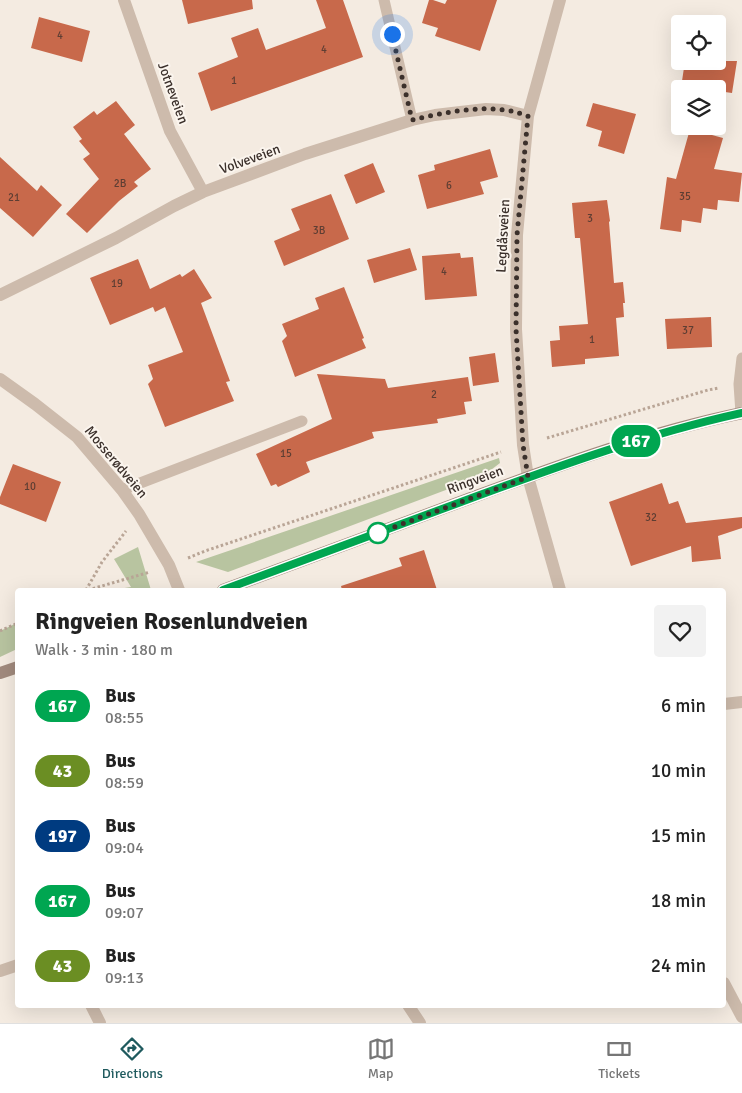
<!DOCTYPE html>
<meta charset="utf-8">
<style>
body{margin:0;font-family:Signika,sans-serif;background:#f2f2f2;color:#222;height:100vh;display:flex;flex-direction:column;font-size:19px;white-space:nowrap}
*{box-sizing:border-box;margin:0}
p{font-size:16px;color:#767676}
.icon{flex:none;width:28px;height:28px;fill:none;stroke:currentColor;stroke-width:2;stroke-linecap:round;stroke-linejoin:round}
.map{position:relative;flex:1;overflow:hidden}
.panel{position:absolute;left:15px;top:588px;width:711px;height:420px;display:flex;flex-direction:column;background:#fff;border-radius:5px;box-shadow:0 5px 20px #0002}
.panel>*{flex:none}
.badge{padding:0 10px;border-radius:16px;font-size:18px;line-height:32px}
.buttons{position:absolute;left:671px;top:15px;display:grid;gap:10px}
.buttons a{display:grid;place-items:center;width:55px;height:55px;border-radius:5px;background:#fff;box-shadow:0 5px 20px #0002;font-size:25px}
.you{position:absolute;width:25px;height:25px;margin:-12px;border:4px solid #fff;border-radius:50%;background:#1a73e8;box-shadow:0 0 0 8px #1a73e833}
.map>.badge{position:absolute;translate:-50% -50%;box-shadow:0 0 0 2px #fff}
.round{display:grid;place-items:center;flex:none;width:52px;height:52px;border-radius:5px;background:#f2f2f2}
.overview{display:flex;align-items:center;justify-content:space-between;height:85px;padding:0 20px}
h1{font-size:24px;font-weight:800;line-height:38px}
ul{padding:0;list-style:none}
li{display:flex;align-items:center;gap:15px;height:65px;padding:0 20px}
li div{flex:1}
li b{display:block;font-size:19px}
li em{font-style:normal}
li .badge{min-width:55px;font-weight:700;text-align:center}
.tabs{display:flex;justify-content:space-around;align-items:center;height:70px;border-top:1px solid #e0e0e0;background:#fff;font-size:14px;color:#767676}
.tabs a{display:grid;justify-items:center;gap:2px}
.tabs .current{color:#1f5a5e}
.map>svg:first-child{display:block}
</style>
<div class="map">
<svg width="742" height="1023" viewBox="0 0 742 1023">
<rect width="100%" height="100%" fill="#f4ebe1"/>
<path fill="#b8c4a0" d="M499,458l1,5 -17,13 -255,96 -32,-10z
M138,547l13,43h-39l19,-3 -17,-28z
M17,623v26l-17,8v-26z"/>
<path fill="#c8694b" d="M182,0h70l1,9 -65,15z
M316,0h27l20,57 -152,54 -13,-38 40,-16 -7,-19 27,-10 8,22 60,-22z
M429,0h4l12,4 2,-4h50l-17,51 -45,-15 3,-8 -16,-5z
M39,17l51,14 -8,31 -51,-14z
M685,61h52l-5,32 -14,-2v-2h-10v-4l-26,-4z
M116,101l19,24 -11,9 27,35 -17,13 4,4 -19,15 -32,32 -21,-19 33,-35 -16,-20 7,-5 -11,-13 3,-2 -9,-12 21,-16 3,4z
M593,103l43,11 -12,40 -26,-8 4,-15 -16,-5z
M690,129l33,9 -9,31 28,4 -3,29 -21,-2 -1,10 -14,-2 -2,15 -19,-3 -1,12 -21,-3 7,-52 9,2z
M490,149l8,28 -18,5 4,12 -57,15 -9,-34 17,-5 -1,-5z
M0,157l37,34 4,-6 21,20 -29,32 -33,-29z
M373,163l12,29 -29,12 -12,-29z
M331,194l18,45 -65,27 -10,-25 26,-11 -9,-21z
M607,200l3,21 -1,1 5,61 9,-1 2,21h-2l1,14 -8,1 3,38 -34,3v5l-33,3 -2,-26 10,-1 -1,-14 29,-2 -8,-86h-5l-3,-35z
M410,248l7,22 -43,13 -7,-23z
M460,253l1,5 12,-1 4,39 -52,4 -3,-44z
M138,259l12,30 30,-15 2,3 12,-8 18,29 -11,5 29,78 -4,1 8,19 -69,26 -17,-43 5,-5 -5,-14 35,-13 -18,-45 -10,5 -2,-5 -43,18 -20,-47z
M344,287l20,51 -2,1 4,9 -71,29 -13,-36 5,-5 -5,-12 37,-15 -4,-11z
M711,317l1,30 -45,2 -2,-30z
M495,353l4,29 -26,4 -4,-29z
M317,374l68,5 3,9 80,-11 4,24 -8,1 2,12 -29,5 1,4 -66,9 2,6 -68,24 4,10 -32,15 -2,-3 -5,2 -15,-32 76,-35z
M13,464l48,18 -15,40 -46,-18v-7z
M662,483l7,21 9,-3 8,22 56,-6v11l-24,8 3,23 -29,3 -1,-16 -60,20 -22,-64z
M424,550l13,40h-95l-1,-4 61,-20 -3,-8z"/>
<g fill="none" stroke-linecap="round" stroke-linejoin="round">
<path stroke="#b9a596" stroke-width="3" stroke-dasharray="2.5 2.5" stroke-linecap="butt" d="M547,438l161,-48 11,-2
M188,558l17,-7 296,-99
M86,590l16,-28 24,-31
M88,590l62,-18
M0,631l18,-8"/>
<path stroke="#cdbbac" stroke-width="11" d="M384,0l28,120
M741,413l-2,-29 3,-26
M122,490l180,-69"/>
<path stroke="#cdbbac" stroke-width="12" d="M124,0l46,131 33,61
M560,0l-32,116 -11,119 -1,94 7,116 5,32 32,113
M0,295l116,-57 58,-32 29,-14 102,-38 107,-34 23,-5 51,-6 18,1 24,6
M0,379l35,25 42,33 45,53 17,24 30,51 10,25
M724,704l18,-2
M0,971l18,-6
M724,983l18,34
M91,1005l9,18
M408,1005l12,18"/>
<path stroke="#a18a7d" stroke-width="12" d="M223,590c83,-31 166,-61 248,-92 89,-33 179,-66 271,-85
M0,673l18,-6"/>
</g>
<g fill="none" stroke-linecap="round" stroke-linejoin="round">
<defs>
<path id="line" d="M223,590c79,-29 159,-59 238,-88 92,-34 185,-68 281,-89"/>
</defs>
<use href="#line" stroke="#fff" stroke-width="11"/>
<use href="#line" stroke="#00a651" stroke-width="8"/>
<path stroke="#3b302b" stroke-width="5" stroke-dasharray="0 9" d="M378,533l150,-56 -5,-32 -7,-116 1,-94 11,-119c-8,-3 -15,-5 -23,-6 -30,-4 -63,3 -93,10l-20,-86"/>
</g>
<circle fill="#fff" stroke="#00a651" stroke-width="2.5" cx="378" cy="533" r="10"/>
<g text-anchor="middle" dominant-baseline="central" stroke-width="4" stroke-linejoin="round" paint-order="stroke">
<g font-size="11" fill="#5e3e33">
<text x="60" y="35">4</text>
<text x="324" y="49">4</text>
<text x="234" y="80">1</text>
<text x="120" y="183">2B</text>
<text x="449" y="185">6</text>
<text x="685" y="196">35</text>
<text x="14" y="197">21</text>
<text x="590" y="218">3</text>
<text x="319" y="230">3B</text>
<text x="444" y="271">4</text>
<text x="117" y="283">19</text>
<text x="688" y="330">37</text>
<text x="592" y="339">1</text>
<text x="434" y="394">2</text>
<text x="286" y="453">15</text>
<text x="30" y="486">10</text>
<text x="651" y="517">32</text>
</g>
<g font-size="14" fill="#3b302b" stroke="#fbf5ee">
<text transform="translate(173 93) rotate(70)">Jotneveien</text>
<text transform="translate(250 159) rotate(-20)">Volveveien</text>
<text transform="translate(503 236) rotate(-87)">Legdåsveien</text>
<text transform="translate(116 462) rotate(50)">Mosserødveien</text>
<text transform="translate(475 480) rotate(-20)">Ringveien</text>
</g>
</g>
</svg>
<div class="buttons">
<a><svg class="icon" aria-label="locate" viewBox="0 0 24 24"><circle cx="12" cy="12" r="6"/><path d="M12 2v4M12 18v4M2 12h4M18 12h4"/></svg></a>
<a><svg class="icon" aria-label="layers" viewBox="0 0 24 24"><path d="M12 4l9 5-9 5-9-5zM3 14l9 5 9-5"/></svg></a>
</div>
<div class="you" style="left:392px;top:34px"></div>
<b class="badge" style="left:636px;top:441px;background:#00a651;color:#fff">167</b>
<section class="panel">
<div class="overview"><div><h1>Ringveien Rosenlundveien</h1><p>Walk · 3 min · 180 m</p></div><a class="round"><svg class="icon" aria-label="heart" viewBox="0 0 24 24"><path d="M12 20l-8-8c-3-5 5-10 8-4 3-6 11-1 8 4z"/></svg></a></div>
<ul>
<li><span class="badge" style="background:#00a651;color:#fff">167</span><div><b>Bus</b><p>08:55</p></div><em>6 min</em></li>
<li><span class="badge" style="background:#6b8e23;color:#fff">43</span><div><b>Bus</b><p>08:59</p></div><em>10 min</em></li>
<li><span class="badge" style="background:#003b80;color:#fff">197</span><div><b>Bus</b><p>09:04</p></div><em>15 min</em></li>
<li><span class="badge" style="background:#00a651;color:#fff">167</span><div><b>Bus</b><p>09:07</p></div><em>18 min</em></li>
<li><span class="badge" style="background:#6b8e23;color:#fff">43</span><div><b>Bus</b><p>09:13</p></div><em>24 min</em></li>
</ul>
</section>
</div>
<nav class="tabs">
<a class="current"><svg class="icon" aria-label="directions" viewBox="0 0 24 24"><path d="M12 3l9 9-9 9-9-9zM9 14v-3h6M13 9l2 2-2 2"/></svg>Directions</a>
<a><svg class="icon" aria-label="map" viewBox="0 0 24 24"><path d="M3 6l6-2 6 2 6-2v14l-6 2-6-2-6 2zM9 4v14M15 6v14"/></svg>Map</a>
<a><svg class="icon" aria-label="tickets" viewBox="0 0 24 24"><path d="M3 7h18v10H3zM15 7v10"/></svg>Tickets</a>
</nav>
